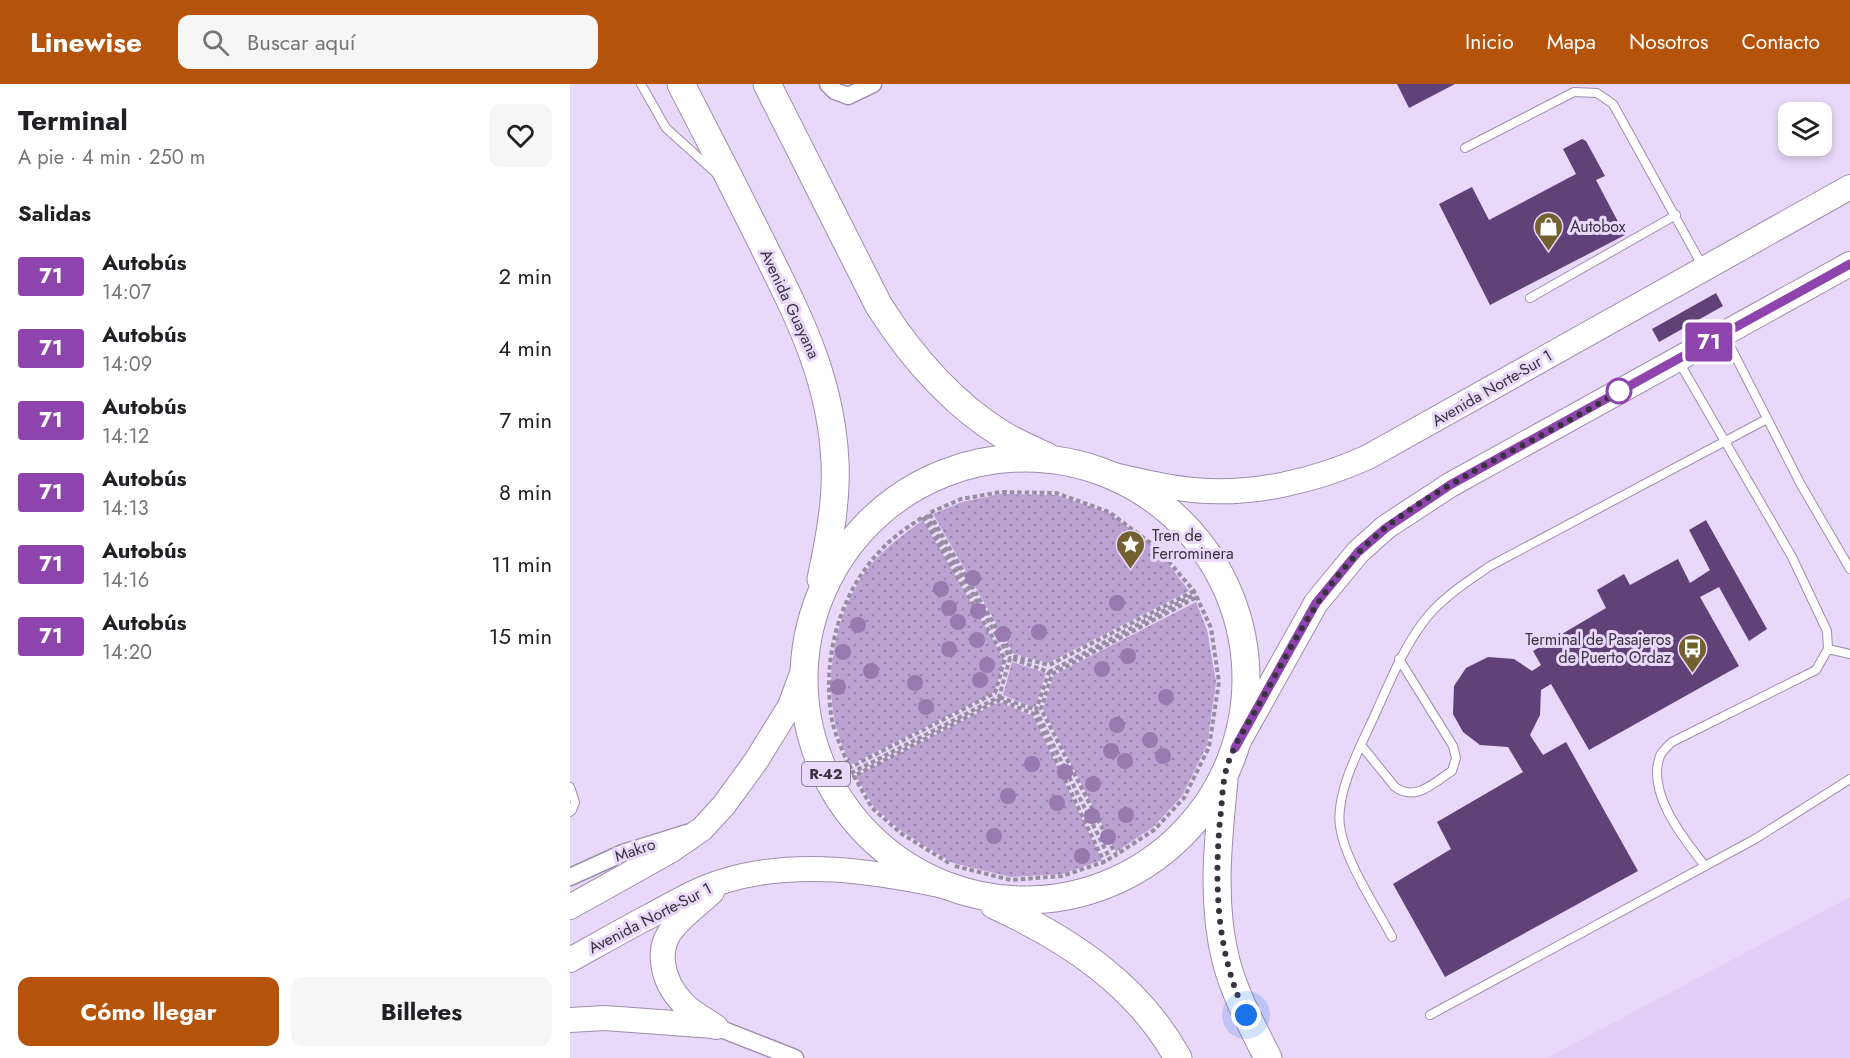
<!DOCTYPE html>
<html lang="es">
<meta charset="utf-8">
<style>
body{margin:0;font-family:Jost,sans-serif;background:#f6f6f6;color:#202124;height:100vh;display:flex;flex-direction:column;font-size:22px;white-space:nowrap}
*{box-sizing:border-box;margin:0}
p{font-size:20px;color:#757577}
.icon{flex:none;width:33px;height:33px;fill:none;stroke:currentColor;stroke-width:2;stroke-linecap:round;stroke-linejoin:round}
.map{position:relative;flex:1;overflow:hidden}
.panel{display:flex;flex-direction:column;background:#fff;width:570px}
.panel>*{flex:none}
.badge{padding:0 12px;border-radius:4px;font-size:21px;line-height:39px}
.buttons{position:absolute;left:1208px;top:18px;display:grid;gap:12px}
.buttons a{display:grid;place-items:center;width:54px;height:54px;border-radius:12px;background:#fff;box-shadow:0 3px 9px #0003;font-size:30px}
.you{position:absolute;width:30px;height:30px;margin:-15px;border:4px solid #fff;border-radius:50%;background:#1a73e8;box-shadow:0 0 0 9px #1a73e833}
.map>.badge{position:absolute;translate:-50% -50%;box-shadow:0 0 0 3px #fff}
h2{padding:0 18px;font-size:22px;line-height:54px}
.round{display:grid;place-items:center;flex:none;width:63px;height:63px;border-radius:12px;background:#f6f6f6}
.head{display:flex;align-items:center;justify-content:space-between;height:102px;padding:0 18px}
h1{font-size:28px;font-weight:700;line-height:45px}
.action{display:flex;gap:12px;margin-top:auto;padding:12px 18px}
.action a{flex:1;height:69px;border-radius:12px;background:#b45309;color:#fff;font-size:24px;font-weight:700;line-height:69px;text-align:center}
.action a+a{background:#f6f6f6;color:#202124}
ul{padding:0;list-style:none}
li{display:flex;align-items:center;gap:18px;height:72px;padding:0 18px}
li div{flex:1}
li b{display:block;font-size:22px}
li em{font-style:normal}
li .badge{min-width:66px;font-weight:700;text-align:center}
header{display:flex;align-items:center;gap:36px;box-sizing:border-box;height:84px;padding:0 30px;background:#b45309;color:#fff}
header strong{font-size:28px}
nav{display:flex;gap:33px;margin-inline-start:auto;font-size:21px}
.search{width:420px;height:54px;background:#f6f6f6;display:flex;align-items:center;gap:15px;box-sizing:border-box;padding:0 21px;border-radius:12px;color:#757577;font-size:22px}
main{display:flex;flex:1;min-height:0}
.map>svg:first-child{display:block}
</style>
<header>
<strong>Linewise</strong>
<div class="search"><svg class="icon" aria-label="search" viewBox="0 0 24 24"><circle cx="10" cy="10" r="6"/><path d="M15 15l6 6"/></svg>Buscar aquí</div>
<nav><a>Inicio</a><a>Mapa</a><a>Nosotros</a><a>Contacto</a></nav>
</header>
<main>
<section class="panel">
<div class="head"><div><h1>Terminal</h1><p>A pie · 4 min · 250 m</p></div><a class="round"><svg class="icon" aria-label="heart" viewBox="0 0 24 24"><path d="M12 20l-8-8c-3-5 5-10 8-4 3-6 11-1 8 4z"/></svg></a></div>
<h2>Salidas</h2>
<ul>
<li><span class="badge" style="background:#8e44ad;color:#fff">71</span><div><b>Autobús</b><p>14:07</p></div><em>2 min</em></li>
<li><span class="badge" style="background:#8e44ad;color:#fff">71</span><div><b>Autobús</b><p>14:09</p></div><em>4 min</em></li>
<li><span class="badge" style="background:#8e44ad;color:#fff">71</span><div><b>Autobús</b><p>14:12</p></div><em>7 min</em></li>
<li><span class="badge" style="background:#8e44ad;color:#fff">71</span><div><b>Autobús</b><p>14:13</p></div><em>8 min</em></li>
<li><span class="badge" style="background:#8e44ad;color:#fff">71</span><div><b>Autobús</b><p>14:16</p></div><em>11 min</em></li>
<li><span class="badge" style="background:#8e44ad;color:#fff">71</span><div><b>Autobús</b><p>14:20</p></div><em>15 min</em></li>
</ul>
<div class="action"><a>Cómo llegar</a><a>Billetes</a></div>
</section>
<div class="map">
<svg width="1280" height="974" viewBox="0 0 1280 974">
<defs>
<pattern id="grass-dots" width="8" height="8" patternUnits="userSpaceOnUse" patternTransform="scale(1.5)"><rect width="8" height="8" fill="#bba2d1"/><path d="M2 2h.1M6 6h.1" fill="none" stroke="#9985ab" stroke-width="1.8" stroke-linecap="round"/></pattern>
</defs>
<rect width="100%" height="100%" fill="#e9d8f9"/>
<path fill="#e2cef6" d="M1280,813v161h-303z"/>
<path fill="url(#grass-dots)" d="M431,410l55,1 53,18 47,35 33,43 -141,72 -34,-9 -81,-140 29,-12z
M353,436l81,139 -9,33 -145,73c-5,-14 -12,-29 -15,-43 -10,-46 0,-102 25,-142 15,-25 40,-43 63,-60z
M626,518l11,28 9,52 -9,63 -25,51 -29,31 -37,25 -73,-143 11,-34z
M442,578l34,11 -11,35 -32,-13z
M429,618l34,14 69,144 -40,14 -51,3 -58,-14 -50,-31 -29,-25 -18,-31z"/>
<path fill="#604278" d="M827,0h58l-46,24z
M1012,55l4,2 19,35 -9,4 29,55 -135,70 -51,-101 33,-17 17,33 87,-46 -13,-25z
M1146,209l7,13 -64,36 -7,-13z
M1136,436l61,109 -18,12 -30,-54 -19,10 39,69 -150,84 -38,-66 -10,6 -1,25 -10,20 13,20 23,-13 72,129 -193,106 -52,-93 58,-35 -14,-27 86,-50 -15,-25 -28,-2 -17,-13 -10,-18 1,-28 12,-18 22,-11 26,2 18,12 9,-6 -8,-14 73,-43 -9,-18 27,-16 6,11 48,-26 12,24 20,-13 -21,-40z"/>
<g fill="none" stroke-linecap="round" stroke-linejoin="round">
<defs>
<path id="lane" d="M71,0l25,44 51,46
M895,64l109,-56 23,1 16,11 90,163
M960,214l146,-83
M1154,250l76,149 50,86
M1109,278l113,195 35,74 1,18 -12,21 -144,72c-4,4 -10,9 -12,14 -14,37 24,83 45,110
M1258,565l22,5
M791,661l34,42c21,15 38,-4 57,-16l4,-13 -3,-12 -54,-87
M0,703l5,15 -3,8 -2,2
M822,853c-16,-30 -48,-78 -52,-111 -5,-35 23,-84 37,-116 14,-31 26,-61 47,-89 17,-23 43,-39 66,-55l277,-147
M860,931l325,-176 95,-60"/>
<path id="street" d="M258,0l7,7 13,5 25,-12
M0,793l53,-24 64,-20
M146,943l79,31"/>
<path id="secondary" d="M536,389c29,7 57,14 87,17 59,6 122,-9 175,-33l482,-270
M665,664l81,-145 42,-51 28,-25 64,-42 400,-221
M142,808c-12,11 -27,22 -38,35 -20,22 -11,55 8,75 8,10 23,17 34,25
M0,823l100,-56 32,-22 22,-24 32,-44 34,-55 15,-41
M0,876c27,-15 53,-30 80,-44 24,-13 47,-27 74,-35 72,-22 148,-10 220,5
M0,936l35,-2 109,8"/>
<path id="primary" d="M111,0c27,52 53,103 79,155 37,75 71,137 75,223 2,39 -6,79 -14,117
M197,0l112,222c32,50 70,95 121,127 14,9 31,16 46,23
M234 595a221 221 0 1 1 442 0a221 221 0 1 1-442 0Z
M654,697c-6,59 -13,121 2,180 9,34 26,65 42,97
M424,821c74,34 143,79 184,153"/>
</defs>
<use href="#lane" stroke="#9e8ead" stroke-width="10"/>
<use href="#street" stroke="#9e8ead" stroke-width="19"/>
<use href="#secondary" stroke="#9e8ead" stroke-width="26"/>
<use href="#primary" stroke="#9e8ead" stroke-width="29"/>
<path stroke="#988ca3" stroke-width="4" stroke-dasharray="4.5 3" stroke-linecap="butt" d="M356,431l84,143
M353,433l82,142 -10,34 -146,75c-5,-16 -14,-32 -17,-48 -11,-62 8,-132 55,-176 10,-10 24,-19 36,-27z
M624,507l-145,74 -36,-9 -84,-143 32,-14 40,-7 55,1 53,19 48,36 37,43 17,37 8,54 -10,65 -25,51 -30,32 -38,25 -75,-146 11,-35 145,-77
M479,588l146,-78
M466,626l74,149
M281,689l148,-76 11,-39 39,14 -13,38 -37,-13
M379,779l-47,-29 -30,-26 -18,-32 145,-76 35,14 70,148
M385,782l56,14 51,-4 42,-14 12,-7"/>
<use href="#lane" stroke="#fff" stroke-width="8"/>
<use href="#street" stroke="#fff" stroke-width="16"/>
<use href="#secondary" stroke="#fff" stroke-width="24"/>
<use href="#primary" stroke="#fff" stroke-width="27"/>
</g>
<g fill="#9879b0">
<circle cx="403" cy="494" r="8"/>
<circle cx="371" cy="505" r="8"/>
<circle cx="547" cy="519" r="8"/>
<circle cx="379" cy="524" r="8"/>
<circle cx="408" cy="527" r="8"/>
<circle cx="388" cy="538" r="8"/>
<circle cx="288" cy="541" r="8"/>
<circle cx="469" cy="548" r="8"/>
<circle cx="433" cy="550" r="8"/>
<circle cx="407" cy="556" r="8"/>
<circle cx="379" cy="565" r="8"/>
<circle cx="273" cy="568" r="8"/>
<circle cx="558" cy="572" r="8"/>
<circle cx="417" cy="581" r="8"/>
<circle cx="532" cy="585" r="8"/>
<circle cx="301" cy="587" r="8"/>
<circle cx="410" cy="596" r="8"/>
<circle cx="345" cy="599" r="8"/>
<circle cx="268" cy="603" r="8"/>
<circle cx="596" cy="613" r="8"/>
<circle cx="356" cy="623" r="8"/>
<circle cx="547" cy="641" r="8"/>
<circle cx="580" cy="656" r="8"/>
<circle cx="541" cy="667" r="8"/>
<circle cx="593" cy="672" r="8"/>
<circle cx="555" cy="677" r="8"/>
<circle cx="462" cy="680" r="8"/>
<circle cx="495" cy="688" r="8"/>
<circle cx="523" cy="700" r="8"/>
<circle cx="438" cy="712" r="8"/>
<circle cx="487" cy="719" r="8"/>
<circle cx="556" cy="731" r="8"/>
<circle cx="522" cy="732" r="8"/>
<circle cx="424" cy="752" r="8"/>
<circle cx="538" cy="753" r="8"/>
<circle cx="512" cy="772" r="8"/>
</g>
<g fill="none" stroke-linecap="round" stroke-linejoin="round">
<defs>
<path id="line" d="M665,664l81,-145 42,-51 28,-24 64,-43 400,-221"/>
</defs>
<use href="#line" stroke="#fff" stroke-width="14"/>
<use href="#line" stroke="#8e44ad" stroke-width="9"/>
<path stroke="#38313e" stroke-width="6" stroke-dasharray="0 10.8" d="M676,931c-29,-61 -32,-128 -26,-195 2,-15 2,-31 5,-45 5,-26 23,-51 36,-74 37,-66 63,-122 123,-172 28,-23 61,-41 92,-59 48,-26 97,-50 143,-79"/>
</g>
<defs>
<symbol id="shop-pin" viewBox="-11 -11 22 30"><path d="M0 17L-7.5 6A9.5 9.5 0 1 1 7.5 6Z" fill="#736130" stroke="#e9d8f9"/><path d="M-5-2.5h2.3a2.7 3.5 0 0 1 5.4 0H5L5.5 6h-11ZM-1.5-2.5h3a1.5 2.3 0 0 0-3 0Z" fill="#fff"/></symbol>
<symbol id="sight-pin" viewBox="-11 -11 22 30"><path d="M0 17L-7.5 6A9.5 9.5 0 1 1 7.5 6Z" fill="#736130" stroke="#e9d8f9"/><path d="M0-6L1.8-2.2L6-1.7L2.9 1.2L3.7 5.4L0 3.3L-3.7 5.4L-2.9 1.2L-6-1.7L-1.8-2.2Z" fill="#fff"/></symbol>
<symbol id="bus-pin" viewBox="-11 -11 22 30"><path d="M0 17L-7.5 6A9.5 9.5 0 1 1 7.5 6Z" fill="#736130" stroke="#e9d8f9"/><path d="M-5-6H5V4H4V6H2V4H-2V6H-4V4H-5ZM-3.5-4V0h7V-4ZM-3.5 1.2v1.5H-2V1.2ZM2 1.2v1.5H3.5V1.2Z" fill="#fff"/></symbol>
</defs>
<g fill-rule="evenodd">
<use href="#shop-pin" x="962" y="126" width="33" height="45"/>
<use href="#sight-pin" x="544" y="444" width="33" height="45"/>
<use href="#bus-pin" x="1106" y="548" width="33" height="45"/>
</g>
<circle fill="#fff" stroke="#8e44ad" stroke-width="3" cx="1049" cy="307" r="12"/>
<g text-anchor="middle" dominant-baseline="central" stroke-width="6" stroke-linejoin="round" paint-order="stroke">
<rect fill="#e9d8f9" stroke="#6d6376" stroke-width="1.5" x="232" y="678" width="48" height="24" rx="4.5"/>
<g font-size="15" font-weight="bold" fill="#38313e">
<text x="256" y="690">R-42</text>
</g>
<g font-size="16" fill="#38313e" stroke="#e9d8f9" text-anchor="start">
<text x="1000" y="142">Autobox</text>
<text x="582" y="451">Tren de<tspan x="582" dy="18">Ferrominera</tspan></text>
<text x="1101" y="555" text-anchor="end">Terminal de Pasajeros<tspan x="1101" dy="18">de Puerto Ordaz</tspan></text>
</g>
<g font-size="16" fill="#38313e" stroke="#e9d8f9">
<text transform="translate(220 220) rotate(65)">Avenida Guayana</text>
<text transform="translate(922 304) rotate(-30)">Avenida Norte-Sur 1</text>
<text transform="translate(65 766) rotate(-19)">Makro</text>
<text transform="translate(80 834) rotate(-27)">Avenida Norte-Sur 1</text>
</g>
</g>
</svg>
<div class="buttons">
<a><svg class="icon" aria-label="layers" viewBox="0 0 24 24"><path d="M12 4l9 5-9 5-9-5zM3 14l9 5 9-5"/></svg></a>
</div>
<div class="you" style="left:676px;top:931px"></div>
<b class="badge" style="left:1139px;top:258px;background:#8e44ad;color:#fff">71</b>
</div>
</main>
